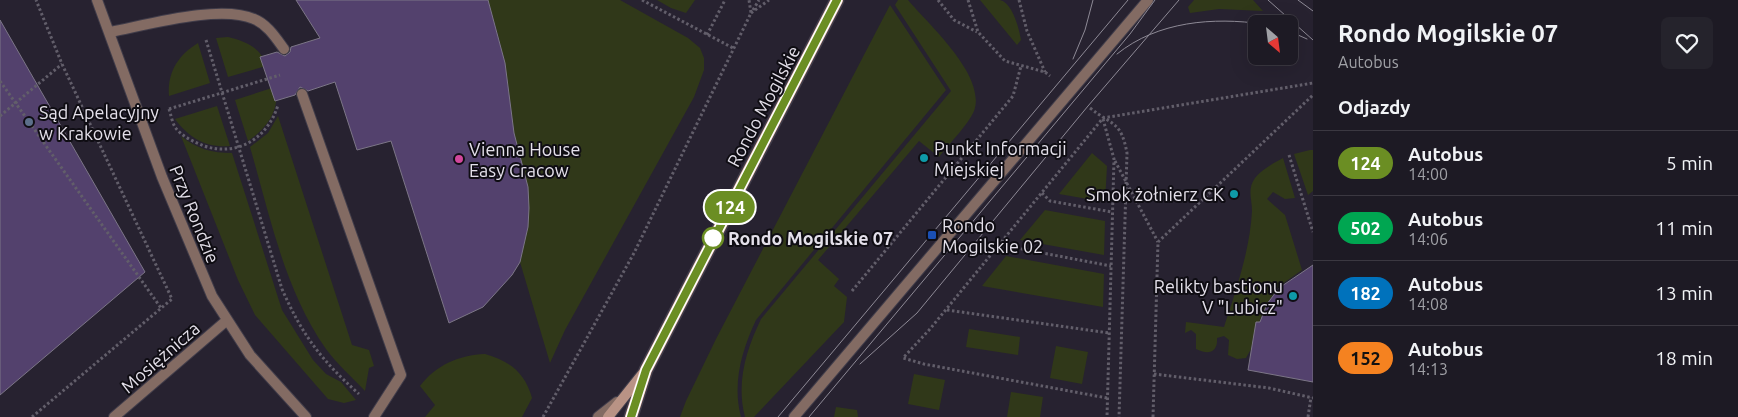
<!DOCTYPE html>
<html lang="pl">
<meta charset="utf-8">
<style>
body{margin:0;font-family:Ubuntu,sans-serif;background:#25232c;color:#f1f3f6;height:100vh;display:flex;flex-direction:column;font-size:19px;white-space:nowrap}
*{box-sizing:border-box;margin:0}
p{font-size:16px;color:#a0a1a6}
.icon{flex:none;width:28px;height:28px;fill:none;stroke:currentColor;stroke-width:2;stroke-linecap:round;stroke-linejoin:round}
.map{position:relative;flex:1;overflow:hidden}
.drawer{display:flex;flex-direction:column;background:#1d1a24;width:425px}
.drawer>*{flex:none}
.badge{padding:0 10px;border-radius:16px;font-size:18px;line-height:32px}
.needle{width:32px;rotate:152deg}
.controls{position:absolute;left:1248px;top:15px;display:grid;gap:10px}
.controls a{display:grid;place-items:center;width:50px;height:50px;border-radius:8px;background:#1d1a24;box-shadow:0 5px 20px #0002,0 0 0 1px #3b3841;font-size:25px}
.map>.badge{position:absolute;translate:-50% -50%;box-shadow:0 0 0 2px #fff}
h2{padding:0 25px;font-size:19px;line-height:45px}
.round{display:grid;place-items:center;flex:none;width:52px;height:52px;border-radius:8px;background:#25232c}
.head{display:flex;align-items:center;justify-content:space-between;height:85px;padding:0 25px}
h1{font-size:24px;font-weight:700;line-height:38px}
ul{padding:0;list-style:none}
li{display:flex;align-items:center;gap:15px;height:65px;padding:0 25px;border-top:1px solid #3b3841}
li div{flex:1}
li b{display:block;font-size:19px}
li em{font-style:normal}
li .badge{min-width:55px;font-weight:700;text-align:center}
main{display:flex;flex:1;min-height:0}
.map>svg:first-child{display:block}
</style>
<main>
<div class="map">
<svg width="1313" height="417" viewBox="0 0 1313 417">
<rect width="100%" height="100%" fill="#272230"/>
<path fill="#303819" d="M488,0h132l68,38 12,10 4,10v12l-10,27 -129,233 -15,33 -30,-101 8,-35v-40l-14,-54 -6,-50 -9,-45z
M657,0h38l-9,13 -15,-5z
M898,0h10c21,25 79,76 66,111 -6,14 -26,34 -35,46l-20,-16 -101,119 21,19 -5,7 13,11 -3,25 -90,95h-9c-9,-34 1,-67 16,-98l190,-228 -56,-86z
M980,0c6,0 13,0 20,0 13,3 19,29 21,40l-4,5z
M1194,0h59l10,11 -44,-2 -29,4 -2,-6z
M890,5l56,85 -190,230c-14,30 -24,63 -15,97h-61l6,-16 30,-62z
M228,37c17,4 34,11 38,29l-38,11 -12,-39z
M198,43l12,40 -41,13c-2,-23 9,-41 29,-53z
M275,87c6,23 -9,42 -27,54l-13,-41z
M217,106l13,40c-24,2 -41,-8 -55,-27z
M278,116l74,229 17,5 5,16 -5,2 -4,23c-13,-14 -28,-27 -39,-42 -42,-60 -56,-133 -76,-202l18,-14z
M181,136c16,13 31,17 51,17l50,157 31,50 13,14 15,8 15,18 -12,3 -16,-4 -73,-84 -17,-35z
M1310,150h3v41l-5,4 -14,-41z
M1092,153l15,13 -2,36 -46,-8z
M1283,158l12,40 -10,1 -12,-7 -6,7 18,16 17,55 -24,17 -11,17 -8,18h-3l-5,27 -5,9 -9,1 -9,-4 1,-15 -5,-4 -7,2c1,15 -9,17 -21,11v-15l-5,-4 -6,3 1,-11 38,5c12,-37 26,-77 28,-116 0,-12 -5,-22 3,-33 7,-9 19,-15 28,-20z
M1045,210l60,11 -1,34 -84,-15z
M1006,256l98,18 -1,33 -121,-21z
M969,329l51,8 -2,18 -52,-8z
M1056,346l32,6 -6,32 -32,-6z
M485,354c24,7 40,18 47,44l-10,19h-97l10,-12 -15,-19c16,-21 39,-31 65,-32z
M914,374l31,6 -6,30 -31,-6z
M1011,392l32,5 -3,20h-33z
M836,407l21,3 1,7h-24z"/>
<path fill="#53416d" stroke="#7c7687" d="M296,0h192l17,63 9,70 14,54 1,21 -1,19 -8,35 -8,13 -29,32 -34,16 -58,-182 -34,9 -22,-68 -27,9 -8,-4 -5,8 -20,6 -15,-44 17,-5 8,4 5,-4 1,-5 29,-9z
M0,20l145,252 -145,123z
M1313,265v117l-65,-12 8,-48h4l7,-18 12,-16z"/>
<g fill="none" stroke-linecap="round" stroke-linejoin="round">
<defs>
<path id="service" d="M110,32c37,-7 110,-28 144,-13 13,5 22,19 30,30
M302,94l99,281 -27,42
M794,417l354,-417"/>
<path id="minor" d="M97,0l65,177 50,119 38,59 56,62
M114,417l112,-96
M598,417l19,-15"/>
<path id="secondary" d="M608,417l36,-45"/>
<path id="primary" d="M631,417l15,-47 191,-370"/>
</defs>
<use href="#service" stroke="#413d4a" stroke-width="12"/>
<use href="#minor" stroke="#413d4a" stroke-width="12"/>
<use href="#secondary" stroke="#413d4a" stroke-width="12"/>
<use href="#primary" stroke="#413d4a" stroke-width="15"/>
<path stroke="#625e6a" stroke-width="3" stroke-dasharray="2.5 2.5" stroke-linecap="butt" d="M642,0l91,48
M938,0l16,20 23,12
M968,0l10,32 27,29 40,11 5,4
M1019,0l8,31 18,41
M753,10l6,-10
M751,13l18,-13
M707,35l18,-35
M206,40l76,249c20,46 40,72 77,105
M0,81l161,227
M1090,108c23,18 31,13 37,45l-8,264
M169,109c2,6 3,13 6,18 6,9 19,15 29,19 34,11 64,-8 74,-41
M169,109l111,-34
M0,116l62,-52
M1103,119l11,40 -7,258
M1289,155l24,77
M1115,161l43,81
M1042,193l8,8 62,11
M1003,241l8,6 100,19
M852,291l161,-195 8,-30
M947,310l162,23
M1154,374l115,14 44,10
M1107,398l-183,-34 -21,-6 27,-29 173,-211 210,-35
M32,417l140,-118 -110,-235 -26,-64
M543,417l91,-164 117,-240 -2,-13
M1153,417l5,-175 155,-147
M1308,417l3,-20"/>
<use href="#service" stroke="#836b63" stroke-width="10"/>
<use href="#minor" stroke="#836b63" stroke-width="10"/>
<use href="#secondary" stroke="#b99385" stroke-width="10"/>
<use href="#primary" stroke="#e3b1a0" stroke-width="12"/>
<path stroke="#8e8a96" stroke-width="1" d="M1268,0l45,40
M1298,0l15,11
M1289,31l18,8
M1117,54c41,-33 96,-37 146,-30
M1073,59l12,-29 8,-30
M860,364l57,-51 171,-207 91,-106
M778,417l350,-417
M809,417l321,-383 25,-34"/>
</g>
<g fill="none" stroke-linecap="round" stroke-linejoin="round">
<defs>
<path id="line" d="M631,417l15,-47 191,-370"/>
</defs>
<use href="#line" stroke="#fff" stroke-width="11"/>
<use href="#line" stroke="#6b8e23" stroke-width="8"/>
</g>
<circle fill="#5c6f8a" stroke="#0f0d13" stroke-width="2" cx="29" cy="122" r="5"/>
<g fill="#0f9aa8" stroke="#0f0d13" stroke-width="2">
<circle cx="924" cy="158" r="5"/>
<circle cx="1234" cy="194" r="5"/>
<circle cx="1293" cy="296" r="5"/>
</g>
<circle fill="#d1479c" stroke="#0f0d13" stroke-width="2" cx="459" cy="159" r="5"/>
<rect fill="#1a4fb4" stroke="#0f0d13" stroke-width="2" x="927" y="230" width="10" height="10" rx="2.5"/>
<circle fill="#fff" stroke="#6b8e23" stroke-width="2.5" cx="713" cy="238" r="10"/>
<g text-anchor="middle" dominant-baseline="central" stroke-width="4" stroke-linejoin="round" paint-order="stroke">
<g font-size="18" fill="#e4e0ea" stroke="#0f0d13">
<text transform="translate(763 106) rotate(-62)">Rondo Mogilskie</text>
<text transform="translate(195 214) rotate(68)">Przy Rondzie</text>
<text transform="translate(160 357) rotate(-41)">Mosiężnicza</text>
</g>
<g font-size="18" fill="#e4e0ea" stroke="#0f0d13" text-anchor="start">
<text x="39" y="112">Sąd Apelacyjny<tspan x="39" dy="21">w Krakowie</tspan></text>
<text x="934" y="148">Punkt Informacji<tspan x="934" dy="21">Miejskiej</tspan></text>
<text x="469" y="149">Vienna House<tspan x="469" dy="21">Easy Cracow</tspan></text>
<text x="1224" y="194" text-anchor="end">Smok żołnierz CK</text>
<text x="942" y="225">Rondo<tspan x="942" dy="21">Mogilskie 02</tspan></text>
<text x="1283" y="286" text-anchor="end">Relikty bastionu<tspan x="1283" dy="21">V "Lubicz"</tspan></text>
</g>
<g font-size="18" font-weight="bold" fill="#e4e0ea" stroke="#0f0d13" text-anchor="start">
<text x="728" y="238">Rondo Mogilskie 07</text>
</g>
</g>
</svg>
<div class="controls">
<a><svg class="needle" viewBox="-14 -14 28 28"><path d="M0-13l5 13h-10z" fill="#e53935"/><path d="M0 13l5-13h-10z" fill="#a0a1a6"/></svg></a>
</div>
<b class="badge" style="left:730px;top:207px;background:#6b8e23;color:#fff">124</b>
</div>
<section class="drawer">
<div class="head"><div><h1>Rondo Mogilskie 07</h1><p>Autobus</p></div><a class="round"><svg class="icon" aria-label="heart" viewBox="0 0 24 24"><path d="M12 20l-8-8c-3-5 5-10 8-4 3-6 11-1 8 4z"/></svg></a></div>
<h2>Odjazdy</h2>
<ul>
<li><span class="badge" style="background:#6b8e23;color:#fff">124</span><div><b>Autobus</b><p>14:00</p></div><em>5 min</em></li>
<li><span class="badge" style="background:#00a651;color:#fff">502</span><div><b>Autobus</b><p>14:06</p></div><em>11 min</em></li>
<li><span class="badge" style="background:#0072bc;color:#fff">182</span><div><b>Autobus</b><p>14:08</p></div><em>13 min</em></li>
<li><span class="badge" style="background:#f58220;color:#111">152</span><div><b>Autobus</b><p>14:13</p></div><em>18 min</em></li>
</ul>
</section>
</main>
